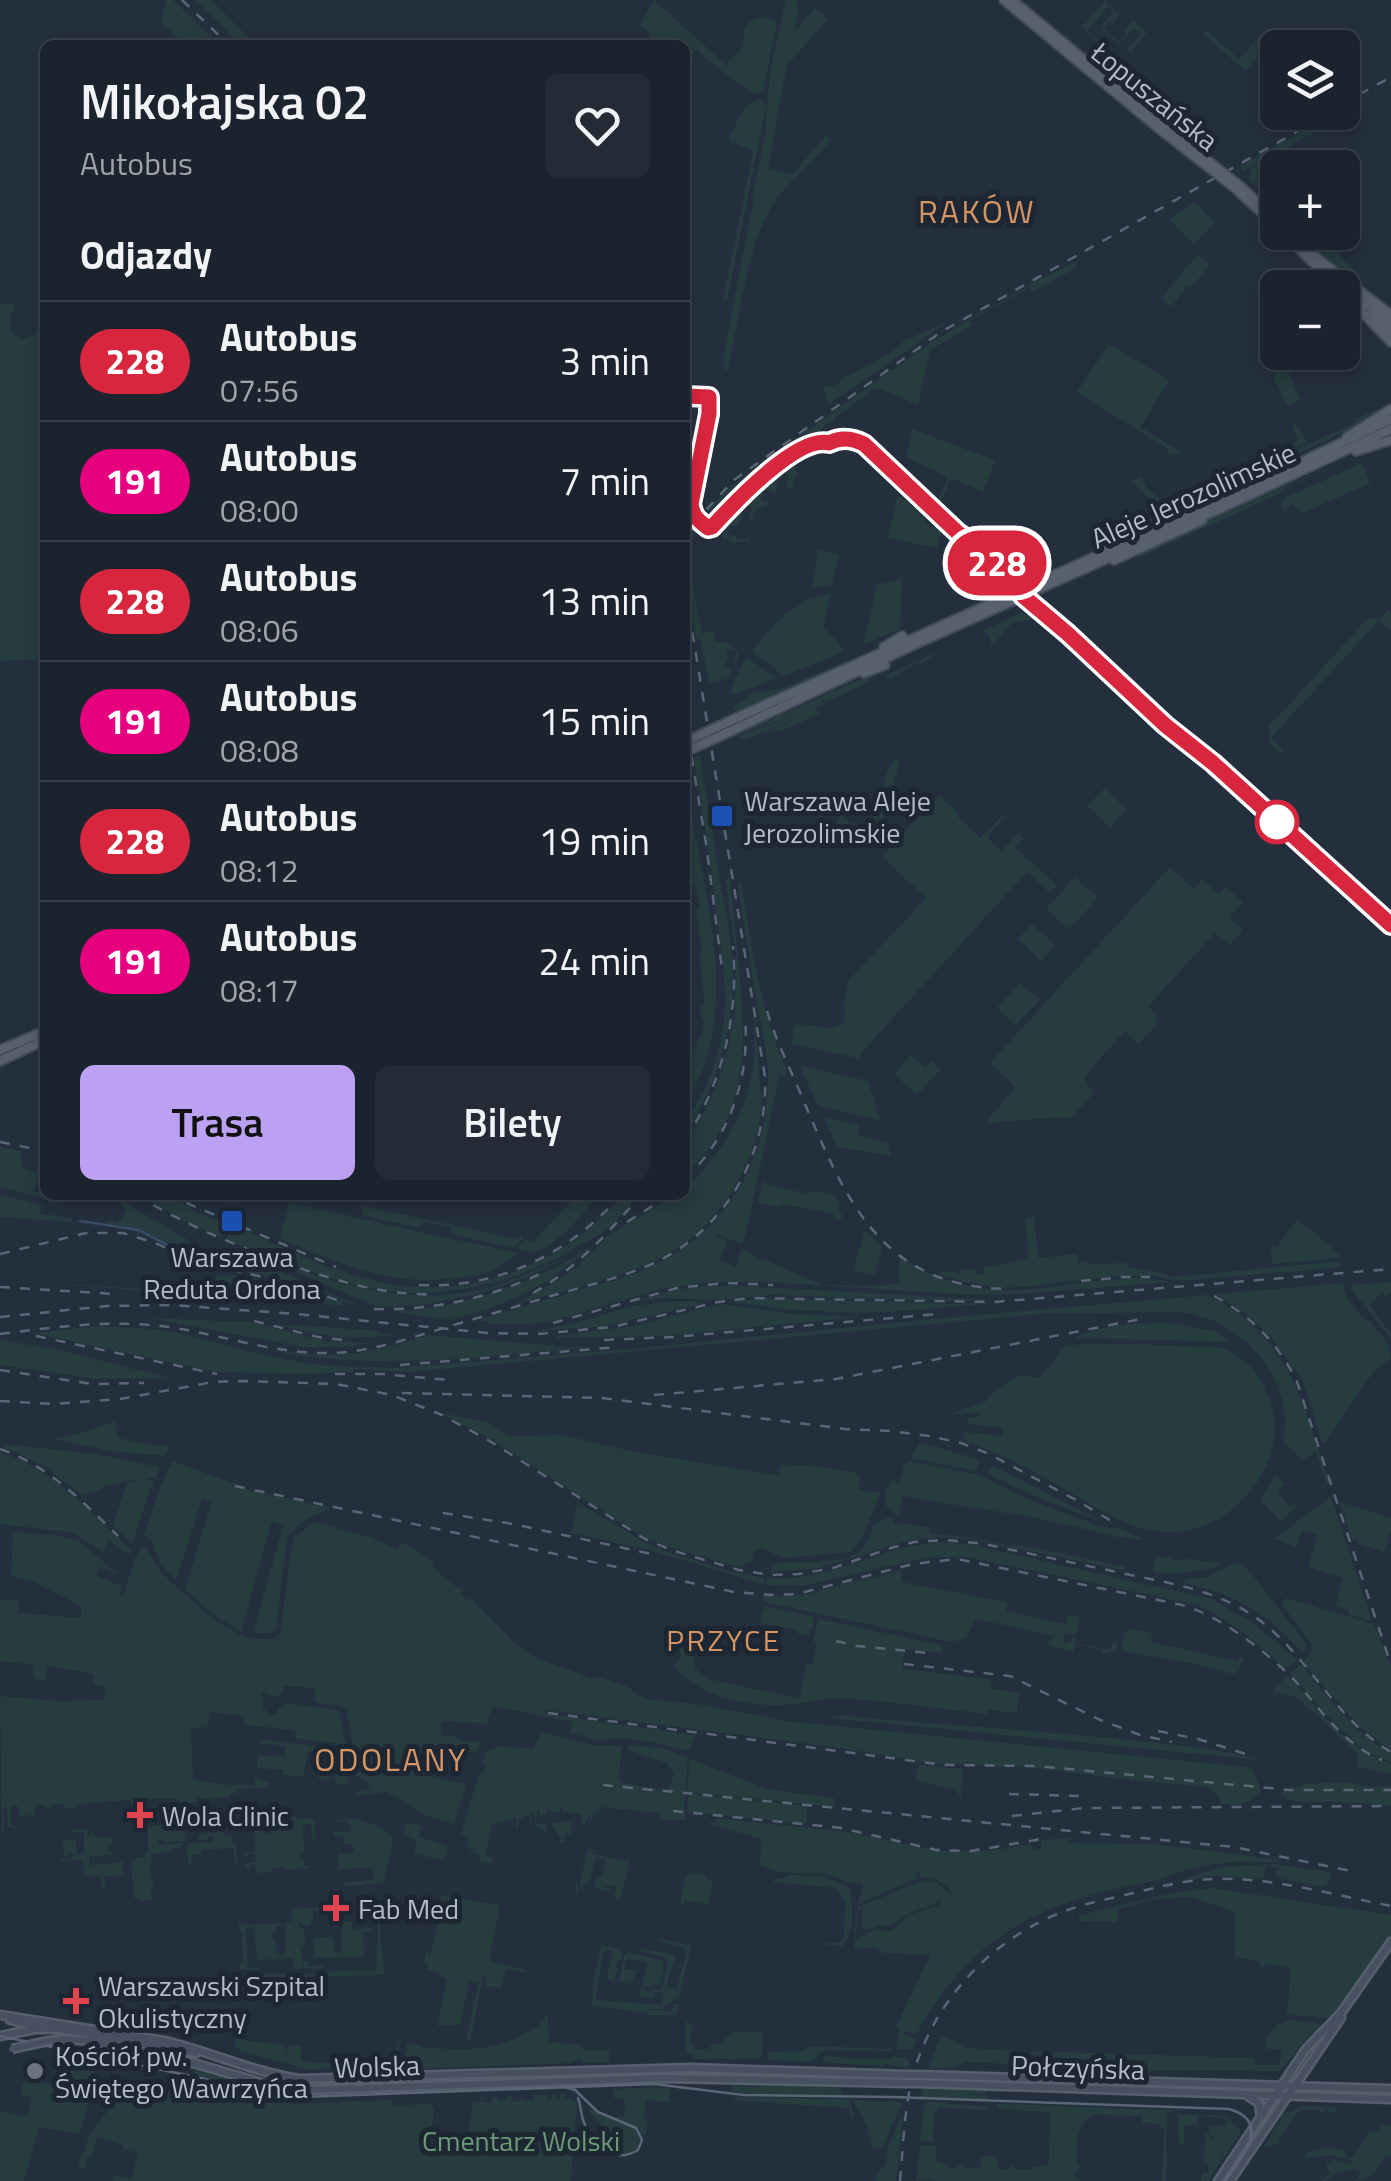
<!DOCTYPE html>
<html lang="pl">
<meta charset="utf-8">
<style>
body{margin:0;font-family:"Titillium Web",sans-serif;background:#242b36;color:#f1f3f6;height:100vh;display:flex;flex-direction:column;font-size:38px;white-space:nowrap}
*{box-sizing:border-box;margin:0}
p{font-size:32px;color:#a0a4aa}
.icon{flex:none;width:55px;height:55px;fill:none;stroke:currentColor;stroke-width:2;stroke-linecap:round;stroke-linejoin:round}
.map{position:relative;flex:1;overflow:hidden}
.drawer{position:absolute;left:40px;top:40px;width:650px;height:1160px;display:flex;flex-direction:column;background:#1b232e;border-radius:15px;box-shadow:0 5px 15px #0003,0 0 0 2px #39404a}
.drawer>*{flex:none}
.badge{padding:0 20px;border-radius:32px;font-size:35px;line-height:65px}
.buttons{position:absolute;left:1260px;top:30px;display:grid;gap:20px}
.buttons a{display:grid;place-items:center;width:100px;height:100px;border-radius:15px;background:#1b232e;box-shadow:0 5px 15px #0003,0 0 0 2px #39404a;font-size:50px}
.map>.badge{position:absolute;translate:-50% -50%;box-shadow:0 0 0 5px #fff}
h2{padding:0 40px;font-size:38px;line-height:90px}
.round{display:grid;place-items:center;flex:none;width:105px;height:105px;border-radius:15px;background:#242b36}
.headline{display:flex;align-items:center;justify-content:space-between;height:170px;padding:0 40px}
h1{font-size:48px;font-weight:600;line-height:75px}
.button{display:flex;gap:20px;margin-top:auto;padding:20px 40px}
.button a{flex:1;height:115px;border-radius:15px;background:#bca0f2;color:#111;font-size:40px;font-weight:600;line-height:115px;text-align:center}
.button a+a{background:#242b36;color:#f1f3f6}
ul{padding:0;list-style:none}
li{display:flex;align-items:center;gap:30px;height:120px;padding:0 40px;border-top:2px solid #39404a}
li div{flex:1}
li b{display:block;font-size:38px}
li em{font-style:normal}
li .badge{min-width:110px;font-weight:700;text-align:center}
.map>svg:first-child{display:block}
</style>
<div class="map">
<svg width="1391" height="2181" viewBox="0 0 1391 2181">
<rect width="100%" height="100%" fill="#242f3e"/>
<path fill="#263c3f" d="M166,0h7l46,45h-35l-23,-23z
M195,0h16l45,45h-14z
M654,0l72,65c3,-5 9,-8 13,-13 12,-17 -5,-27 24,-36l14,5 -14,70 -8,3 -37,-26 -22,-19 -10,17 -1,-21h-23l-8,-7 -2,7 -6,-6 5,-4 -11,-10z
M786,0h12l-2,5 3,2 -5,25 21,-24 13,11 -41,46 -19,103 24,7 33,-39 6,4c-20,24 -46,43 -62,71 -23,42 -31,111 -41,159l-4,-1 -1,-11 31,-159 -2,-1 13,-63 5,-63z
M1102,0h5l-1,2 10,9v2h8l-1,2 -3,-1 -7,8 1,4 -4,-1 1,-2 -2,-2 -6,7 16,14 8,-9 -3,-3 9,-10 14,12 -16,20 -3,-3 14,-16 -8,-4 -15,15 -19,-16 14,-16 -6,-6 -20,24 15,14 -5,-2 -17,-17 4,-1 19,-22z
M1206,30l33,29 23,-26 4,3 3,-2 6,5 -29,32 -43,-37z
M760,99l6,7 -39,194h-4l30,-149 -22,-10 -2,-4c9,-15 13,-32 31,-38z
M1329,117l-1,9 -50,26 -16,12 -2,12 13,17 -3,8 -21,-21 2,-11 13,-9 -21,11 -3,-5z
M1194,202l21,20 -21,22 -25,-25z
M1297,233l22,18 1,-3 -18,-15c24,0 36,22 54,40l1,4 -2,1v3l-2,1z
M1198,255l12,11 -20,22 -3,-2 -16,21 -9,-8 16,-22z
M1079,260l-5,9 -42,23 -3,-5 -59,34 3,4 -43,25 -12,55 -39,-17 -4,2 -2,-1 -39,30v3h-5l-11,11 -14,7 -47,38 -39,39 -11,-7 22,-22 28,-22 176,-125 103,-60z
M14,303v8h-4v19l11,10 13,-5 11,-20v344l-45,2v-356z
M946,323l-106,74 -12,6 -5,-16 13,-2 7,-7 48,-25 14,-13z
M1275,340l2,2 1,10 10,1 12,11 -14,2 15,34 -14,6 -14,-30 9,-10 -17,-16z
M1109,344l61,36 -30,47 42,25 -12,3 -5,-8 -88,-55z
M1378,409l2,2 -21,14 -75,35 -45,24 -100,44h-8l-23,10 -3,-1 46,-23 -2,-5 6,-5 -25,-24 12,-3 4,10 21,18 -2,7 73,-33 9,-8 104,-46 5,-6z
M1293,422l8,8 6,12 -62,28 -9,8 -37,17 -3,-8 26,-13 -4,-6 4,-2 4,6h7l65,-31 -7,-18z
M912,429l83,31 -12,32 -32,-14 -12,29 5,3h-3l-5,-4 12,-29 -42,-20z
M1358,456l-76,33 3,2 -140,64 -5,2 -1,-3 -2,3 -10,1 110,-52z
M1362,463l8,20 -67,30 -11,-9 -7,7 -3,-3 -1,-6 4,-4z
M792,465l7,10h-4l-3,14 -6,-1 3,-13 -6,-1 -1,4 -3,-1 -4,17 -8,-4 -4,2 -2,8 7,2v3l-13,4 -3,13 -3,-1 3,-13 -6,-3 -1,6h-3l-4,16 -8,-1 -3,8 9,2v3h11l5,-7 -3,9 -17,2 -5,-5 -3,2 -3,-4 4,-3c11,-28 43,-50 67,-68z
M897,496c17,7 22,18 33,31l13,-3 -6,24 -49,-10z
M695,528c-6,33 0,74 8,106l6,-3 6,3v7l12,2 12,9 -3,11 -3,1 4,-12 -10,-4 1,11 -3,6 6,5 -1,8 -21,5 -9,-44h-4c-7,-36 -21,-77 -1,-111z
M815,549l24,5 -7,31 -21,4 7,-34 -3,-1z
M902,578l-2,51 -37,16 14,-60z
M831,593l-8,34 15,15 6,10 -60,24 -30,-23 -1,-4c16,-19 29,-36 51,-46l1,-3z
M1388,610l3,3v17l-12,-10 -108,118 13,13 -4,3 -12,-12 3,-7 -3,-10 3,-3 -5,-4 7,4 95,-104 11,1z
M1021,613l15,3 1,-3 19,16 -3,1 2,3 -18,-14 -25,4 -20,23 -3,-11 -5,-4 -42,19 -22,14 -2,-2 -26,16v2l-7,-4z
M864,654l-128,59 1,-3 -5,2 2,-6 17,-10 -9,2 11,-5 27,-4z
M746,657l31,21 -43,17 -3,-3 2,-8z
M872,674l4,1 -8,5 9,-2 -53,25v-4l-3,2 2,3 -8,4 4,6 -36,16 -19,3 38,-17 -58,24 -7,-4 60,-20 -57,17z
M700,754c6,40 13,81 19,122 5,25 10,50 13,76 6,65 -12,129 -47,183 0,-18 13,-31 21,-48 8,-19 14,-39 17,-60 5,-36 -1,-72 -6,-109 -6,-54 -14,-108 -24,-161z
M895,758l5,3 -25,83 -40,-10 5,-26 7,1 -2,9 3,1v3l19,4 4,-2 17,-55z
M1105,788l21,21 -16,19 -23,-22z
M939,795l20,18 -2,3 23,22 22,-22 2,2 -17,19 15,14 16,-18 5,6 -8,9 42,37 -7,8 -23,-21 -167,182 1,5 -69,-15 2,-20 11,2 1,-2c14,3 27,8 39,-3l-1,-17 5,-24 77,-82 -44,-41z
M685,807h5c17,96 52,209 -5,298v-38l18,-37 1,-6 -5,-14 6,-8 -6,-45 2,-7 -5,-40 3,-4 -3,-19 -4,-1 -7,20v-23l5,-2 1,-3 -1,-27 -5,1z
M1170,867l24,22 8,-9 17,14 7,-7 17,15 -14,15 14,13 -13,15 -15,-12 -67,73 10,10 -3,4 3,4 -19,20 -14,-13 -41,46 9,17 -23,25 -5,-2 -76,6 -1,-4 28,-32 -26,-24z
M1075,877l23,21 -29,32 -23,-22z
M730,878c4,34 7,68 10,102 6,79 7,136 -55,195v-31l17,-28 15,-31 12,-39 6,-34 1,-59 -11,-74z
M741,882c11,66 19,130 47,191l-4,3 -4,-4 -34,161 -4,11 -28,-11v2l13,6 -7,20 16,6 6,-19 19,13 2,-2 60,26 49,1 27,-3v-27c37,25 79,37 124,34 50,-3 97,-18 147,-8l-151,12 -47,1 -206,-13h-52l-49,6 -117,34 -20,2h-39l-1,-2 -11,-2c29,-8 59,-17 88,-26 31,-9 64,-16 93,-31 74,-36 113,-112 110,-193 -1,-20 -6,-40 -10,-60 -7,-42 -14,-85 -21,-127z
M1032,924l23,21 -14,16 -23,-22z
M1020,983l20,17 -24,25 -19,-17z
M754,1011l8,94c-7,63 -44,124 -102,153 -45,22 -98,33 -146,47l49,-28 18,-14 27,-27 66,-41h11v-8c39,-33 64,-78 69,-129 1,-15 -1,-33 0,-47z
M911,1055l14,13 7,-7 9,8 -24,26 -23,-21z
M800,1066l68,15 12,39 -62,-14z
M824,1117l35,8 -2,10 31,8 3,13 -54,-9z
M0,1147l22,4 -2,9 3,8 14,5 4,-13 4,1 -12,30 27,5 -2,5 -58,-14z
M764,1180v4l44,10 5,-3 22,4 5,11 -2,3 5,7 -3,4 -7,-1 1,-4 -5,-2 -47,-9 -3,3 -21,-4 4,-22z
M0,1195l42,10 -2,9 32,4 -1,4 -71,-5z
M112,1195l93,55 14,5 -4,11c-38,-12 -68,-35 -108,-42l1,-4 9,3 2,-3 3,1 4,-13 -3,-2v-3l-12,-3z
M140,1195h23l28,12v3l35,14 -4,14 -38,-17z
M578,1195h20c-15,18 -41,53 -66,57 -1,0 -15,-3 -16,-3l9,-9 8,2z
M624,1195h14c-9,10 -16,21 -25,29 -9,9 -22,15 -33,21 -63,39 -141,58 -215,42 -47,-10 -93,-31 -139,-46l5,-17c44,19 89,43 136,55 96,26 193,-11 257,-84z
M289,1203l132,29 5,3 3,-1 90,19c-8,5 -17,12 -26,17 -12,6 -26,7 -39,8 -63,9 -118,-15 -174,-40z
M364,1206l152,33 5,-4 3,2 -11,11 -62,-14v-7l-27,-5 -7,6 -55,-13z
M1034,1217l4,41 39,-4 1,9 11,-2 1,3 37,-1 1,4 26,4 18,6 169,-16 1,6 -161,14 -30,-5h-36l-81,10 -32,2 -36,-6 -26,-7 1,-3 14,-1 1,2h4v-3l16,-1 1,6h6l1,-8 45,-8 -4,-40z
M1297,1219l35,28 9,11 -69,6 -1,-18 6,1z
M865,1231l17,17 -8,27 -21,-5z
M594,1245l-46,36 -31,16 -31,13 -36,10 -58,-8c75,-6 139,-27 202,-67z
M225,1248l133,57 -15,-4 -1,3 7,2 -349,-26 145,9 23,-3 37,3 9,-4 3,-10c48,0 80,16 124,26v-2l-55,-18 -65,-15z
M247,1251c79,29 157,60 242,36 27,-7 54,-22 79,-30l-38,19 -48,17 -60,12 -44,2z
M1391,1282v10l-5,4 -3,-3 -14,11 22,30v5l-36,-45 -5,-9z
M1343,1283c2,31 47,43 48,75l-17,13 -48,70 -4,2 -18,-59 -8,-15 -2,1c-21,-33 -45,-58 -79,-76z
M725,1285l269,15 -52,1 -170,-6 -53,5 -56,-2 -36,5 51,-14z
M1207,1295c82,38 97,110 122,188l-12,8 9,-8 -10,-31 -14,8 -18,-16 1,-25 -3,-19 -5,-16 -12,-22 -19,-20 -29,-20 -28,-9 -18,-1 -130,2 -42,4 -589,54 -57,-3v3l-50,2 -87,-2 -183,-39 66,-7 54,3 31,5 67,18 53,11 48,4 44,1 254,-21 302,-30z
M767,1298l184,6 55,-2 -100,9 -54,2 -72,-4 -51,-7z
M672,1301l37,1 -102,24 -75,6 43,-9 57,-17z
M720,1304l76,10 64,3 -195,19 -109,2v-2l76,-10z
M148,1318l101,4 77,19 46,2 -27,4h-42z
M1171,1323l44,8 16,11 -157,-4c30,-15 65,-15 97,-15z
M276,1324l93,6 9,1 2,3 15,1c-42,6 -79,0 -119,-11z
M429,1335l139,12 40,-1c-112,9 -223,26 -335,5 16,0 37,5 55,4 36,0 68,-10 101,-20z
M0,1340l55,9 114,29 -75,1 -94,-14z
M1088,1343c36,1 72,1 108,4 9,0 21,-1 30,2 8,2 12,9 19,13 13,8 18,22 24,37 24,64 -38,138 -105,133 -31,-2 -52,-16 -78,-30 -39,-23 -79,-47 -123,-61l2,-9 37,4 1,-8 -35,-4 -1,-6 12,-1v-4l-30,1 38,-13v-4l31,-22 21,3 15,-16 6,-13 6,-3z
M441,1413l50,10 18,13 53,-1 69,16 147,24 3,-10c27,-1 53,3 79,9l-1,16 21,3 -18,46 -12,13 -66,6 -22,-10 -8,3 -3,11 -7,2 -1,4 -63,-17 -35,-13 -161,-103z
M115,1421l3,17 33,7h19l-5,11 -56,-5 -55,-12 27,-6z
M3,1444l93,10 64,13 -4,11h-12l11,4 -4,5 -19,57 -19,-19 14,-42 16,-5 -39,8 -2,4 -21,5 -38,-30 -40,-17z
M919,1444l10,1 51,15 -4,11 -65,-13z
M0,1452c53,17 91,60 131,98l-2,5 -21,-15 -4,12 -30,-19 -74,-9z
M172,1461l64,23v3l95,21 -26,12 -18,17 -11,91 -4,5h-19l30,-107 -11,-5 -31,111 -27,-17 -29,-26 27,-88 -10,-2 -26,82 -16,-17 -8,-23 -8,-5 16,-48z
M909,1461l71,14 46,23 73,28 22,3 25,11 -29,-3 -80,-19 -135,-22 -3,20 -13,-10 -2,-13 7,-13 8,3 5,-13 -3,-1z
M992,1465l116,59 -70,-26 -50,-24z
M1275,1475l10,9 -8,9 13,13 4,-2 2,3 -15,14 -21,-21z
M1331,1497l41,124 -23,-7v-4l-14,-4 8,-28 -35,-11 10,-32 -16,-5 -5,17 -24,-8z
M577,1502l71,42 17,7 64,20 35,7 -1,6 -118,-35 -74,-16z
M1340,1502l51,16v12l-7,22 -25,-8 -2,-6 -5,2z
M887,1518l7,1v5l7,1 1,-2 28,5v6l30,2 52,10 3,-2 112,23 -4,3 -150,-30 -36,-3 -30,4 -88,27 -49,4 2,-5 5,-4c21,-2 66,2 82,-11 8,-7 11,-19 15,-28z
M315,1522l58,16 25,12 2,-6h5l28,17 -1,5c8,8 19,20 31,23l-2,6 5,6 5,-3 45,46 16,12 59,22h11l24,8 14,10 7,3 57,6 83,16 459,46 6,2 9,22c-10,13 -23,15 -40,13l-3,-9 -10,-8 -70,-6 -104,-13 -102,-5 -99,-16 -288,-37 1,4 149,21 -6,16 -36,-9 -36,-4 -19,2 -28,-7 2,-11 -79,-16 -6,18 -45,-3 -1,14 15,1 6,5h19l-3,10 -26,3 -23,-3 -2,12 4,5 -2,8 37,8 -12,40 -25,-7 -42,-25 -31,4v-4l14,-2 -5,-10 -9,-4 -2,-26 -8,-40c-8,-8 -22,-3 -31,-9v-13l-31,-2 -1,7 -6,4 -15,-5 1,16 7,6h6l4,-7 7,-4 50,7 3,3 4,25 6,14 -2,29 -4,4 -7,-1 -3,-6 -5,-1v4l-11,-3v-3l17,1 4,-17 -3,-1v-15l-40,-4 -1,-9 -51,-5v-9l-34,-4 -3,16 -12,-1 -4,4 2,48 26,5 35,2 2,-9 13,6v5l-33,1v4l-6,1v3l-29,2 -5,-2v5l-10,1v-5h-2v15h-2l-3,-14h-32l-1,5 -8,1 -2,-5 -1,5h-4l-1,-5 -53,4 -1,3 -12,1 -1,-4 -12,1v2l-4,1 -2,-3h-10v10l-15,1 -2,-10h-7v20l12,-1 -11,4v-2h-4l-1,-20h-4l1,23h-2l-2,-134 58,5 45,-1 3,-13 -13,-2 1,-11 -47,-8 -1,14 -6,1 -7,-5 1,-11 -34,-4v-62l18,2v12l63,5v-12l-47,-24 -23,-6 2,-44 42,3 23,6 41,33 -20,-7 -3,9 26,10 -3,9 3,2 18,-50 6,-1 10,19 12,14 47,42 32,17 27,1 5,-4 2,-9 12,-88z
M938,1542l30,2 243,55 45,26 41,35 -12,9c-25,-24 -55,-49 -87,-64l-231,-48h-38l-127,29 -35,-1 -1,-3 2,-4c62,5 110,-32 170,-36z
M1155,1557h18v3l15,-1 35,4 -4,3c-24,5 -42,10 -66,6z
M1236,1563h7l63,80 -3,12c-36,-44 -65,-59 -119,-72l1,-4 21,-2z
M901,1569v13l106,20 -1,9 60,13 2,-9 12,2 -4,18 -12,-2v10h6l2,-6 4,1 -1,5 35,7 3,-9 5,4 -1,5 -15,5v-5l-27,-6 -2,8 -26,-7 7,-9 -78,-17 -10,19 -15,4 -183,-39 -7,-4 3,-1 -2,-3c40,5 57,-5 93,-14 16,-4 32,-5 46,-12z
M1286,1598l88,26 17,43v83l-32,-24 -56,-64 8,-10v-8l-30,-41z
M766,1607l45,9 3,4 -2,10h-6l5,2v2l-3,2 -10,-2v-4l-38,-7 2,-11z
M820,1619l123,26 -1,8 -38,-4 -1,20 88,10 -1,9 29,5 -2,20 -29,-3 -1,4c-46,-5 -92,-12 -138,-15 -24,-2 -46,5 -70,6 -36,1 -82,-9 -105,-39l7,-9 -4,-15 15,3 3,23 13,11 91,19 8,-35 5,1 5,-21 -4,-2 4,-18z
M1132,1629l20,4 -1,9 86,19 3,-4 4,2 -6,13 -5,2 -42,-11 -70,-12 4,-20z
M1301,1664c27,33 52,69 90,89v9c-46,-16 -68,-55 -101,-88z
M1288,1676c34,34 55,72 103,88v10l-33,-7v-13l-60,-56 -24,-6 1,-5z
M834,1715c89,8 179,14 268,22 53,6 107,9 159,23l-431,-42z
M542,1732l49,13 31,1 -3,31 2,6 47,7 6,-16 -7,-11 -39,-13 -1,-5 34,3 27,9 -4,50 2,13h-26l-1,-7 -59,-6 -1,4 -7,5 -15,65 2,11 -4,-1 16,-75 -2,-2 -4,11 -5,-1 2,-10 -20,-2v-4h-2v4l-9,1v-4h-4v5l-7,1 -1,-5 -2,1v4l-2,1 1,8 40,-3 -4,3 -2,12 -4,-5v5l-4,1 4,3 -1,3 -7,-1 3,-4 -10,-15 -4,1 -2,9 -10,-8 -2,-14 -3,1 2,13h-4l3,-7 -5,-2 -1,-3v3l-6,4 -1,9 -2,-2 1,-9 -25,7 -7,31 8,2 -1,6 -13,-3 1,-6 -14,-4 10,-1 3,-6 -4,5h-4l-5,-4 4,-7 -4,1 -1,-4h-4l18,-62 4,1 3,-8 -3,-5 3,-9 14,-6 33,3z
M262,1739l52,7 1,5h-7l-5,26 -20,-2v-5l-26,-2 1,-13 27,2v-11l-26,-3z
M690,1759l77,30 67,9 1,9 -148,-15z
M920,1765l43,4 -2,28 -6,-8 -37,-7 -2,-2 1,-12z
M1345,1782l26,5 20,-1v20c-17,-1 -34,-3 -52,-4 -20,-1 -41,4 -58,-7l1,-3 22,-8z
M688,1794l119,12v18l-120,-12z
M294,1816l2,3 18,-1 2,20 -4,1 -1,-15 -8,1 1,28 -4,2v5h4v6h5v2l-24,2v-3l-13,1v4l-16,1v-8h-6v4h-4v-6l10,-1 -2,-9 -6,1 -3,3v-5h10v-4l6,-1 -6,-1 -1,-18h5l1,3 10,3 1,-4 13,-2 5,3 5,-3 -1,-8 -26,3v-4z
M353,1818l30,10 9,9v11l-9,35 -16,2 -1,-5 -2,5 -19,1v-4l30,-2 -3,-13 -34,3v-17l8,1 8,-3 -3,-7h-6l-1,-7 -10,-1v-5l17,1 -2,-10 -15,-1z
M716,1818l133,14 89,19h51l42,-7 2,6 8,-2v-8l30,-2v3l-5,2 86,1 86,10 46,7c-17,3 -39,-1 -60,2 -14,2 -31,4 -45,9 -7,2 -14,6 -21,8 -80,15 -147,33 -202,97 -15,17 -29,36 -39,57l-13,-3v4l13,4 -5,11 -16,-1 4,-20 -4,-2 34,-72 -46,-2 -9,-5 -21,1 1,-10 22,-10c19,7 18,-3 28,-11 8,-6 24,-9 34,-13l3,-8c-8,10 -23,11 -36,18 -6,4 -12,9 -21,12l-3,-2 -15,5 -6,-3 1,-20 -4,4 -2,22 -2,2 3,-25 2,-4c13,-5 26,-10 39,-15 22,-10 35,-20 52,4l2,-2c-8,-12 -18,-15 -32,-16l-1,-5 -4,1 3,5 -60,26 5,-17 -1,-3 -6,-2 -5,2c-21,-15 -50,-8 -75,-13 -5,-1 -10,-4 -16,-6l1,-26 -52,-15v-2l6,1z
M183,1822l3,19 -21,1 -1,-3 -6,1 1,5 25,-2 -4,5h-8v4l-21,2 1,11h-3l5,24 -3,1 1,10 -13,1 -1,-3h-4l-3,-36 4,-1v-3l10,-1v-4h3v-27z
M406,1822l15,4 -2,11 29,9 -4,15 -30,-8 3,-13 -14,-5z
M92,1828l3,9h17l1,13 -3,-5 -2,2 1,4h4v3l-24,3v8l34,-3v13l-19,1 1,13h-3l-2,-14 -15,1 -3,-16 -21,1 -1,-3 12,2v-4l2,-1 -4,-4 -3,5h-3l-1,-16 13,-1 1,16 7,-1v-22h-13v-2l16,-1v6l4,1z
M224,1832l1,5 8,-1v8h3l2,19 -3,1 -2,-16 -31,2 -1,4 -10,1 1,10h-3l-4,-22 2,6 2,-6 25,-1v-6h-6l-1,3 -9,1v-3l2,-3z
M588,1849l10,1 -5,1v3l32,7 5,-1 -10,39 -6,-1 2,-12h-15l10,3v3l-17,-4 3,-11 4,1 6,-18 -11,-3 -7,27h-4l-3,8 -2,-10z
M1274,1864l57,8 -2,11 -7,4 -45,-9 -2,-5 1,-3h5v-2l-15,-2 -3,13 -49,-3 -36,5 43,-14z
M692,1872l14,3 1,4 6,1 -5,25 -23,-5 -1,5 -4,-1 6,-28z
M789,1875l36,2 24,10c5,21 6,40 -6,59l-17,-1v-2h13l5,-5 1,-36 -10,-14 -62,-6 2,-3h8z
M1212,1888l179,27v20l-59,83 -45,-3 4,-48 -26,-3 -1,3h-3l-2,-6 -24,-4v-45l-45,-15 -39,3 -33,9 -1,13 -38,-1v-5c44,-12 87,-24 133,-28z
M441,1895l59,10 -11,56 37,9v3l-20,-4 -5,20 -16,-3 2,-9 -4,-1 -13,65h-4l12,-58 -9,-1 -9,43 -23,1 10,-47 -8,-4v-3l-12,-2 1,-7 -4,-1 3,-10 3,3 1,-4 10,-39 -3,-2z
M386,1896l1,5 -9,2 6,72 -128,3 -15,3v-5l4,-2h73l15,-3 43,-1 2,-33 -3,-36z
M324,1907v3l-11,1v9h-2v5h-10l-1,-3 -2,1v4l6,1 1,20h-2l-2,-7 1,23 2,-3h4v5h16v2l-19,1 -2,-3v3h-11l3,-3 -2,-8 -36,2 -3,-33 -9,2 3,39h12v2h-20l-1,-7h4l-1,-30 -3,-4 -1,-7 7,3 37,-2v3h-7l1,8 -5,-1v5h3l4,16h7v-32l7,-1 -1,-12z
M352,1921l1,8 19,-1 -1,3 -8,1 1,25 -50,1v-20l19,-1 2,16 7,-1v-30z
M658,1938l33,8 -12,53 -6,1 -12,9h-19l30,2 1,-7h6l-3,11h-27l-1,-2 -57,-7 3,-23 -1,-2 8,-36 17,4 4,4 -1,6 -4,2 -1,6 2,2 -4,11 2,1 -2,1 -7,-3v-3l6,-25 -6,-1 -5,4 -6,46 66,5 1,-12 -8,-1 -1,6 -14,-1 1,-9 9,4 1,-3 8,1 4,-3 5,-27 -3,-3 -25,-6v-3l36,7 -10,32 10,3 11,-39 -5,-4 -25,-6z
M627,1952l38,9 -2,2v9l-4,13 -17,1 5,-23 -18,-4 -3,1 -2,9 13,1 -5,14 -13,-2 5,-26z
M548,2015l1,27 33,3 1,5h27l-1,13h-27v-3l-11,1 1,2 -156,6 2,-2h-14l1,-3h-2l4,-20 4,-2 -3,5 4,-3 9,1 1,2c48,4 75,5 117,-22l-1,-3z
M1288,2020l28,2 3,2 2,-1 1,6c-19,6 -27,28 -43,42 -66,-1 -133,1 -199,-1l-1,-10 -24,-1 -1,5h-8v-8l-16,-1 1,-4 224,7v7h24l3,-16h-15l-2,-9 12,-15z
M687,2021l6,4 -4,16 6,8h14l3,-5h8l12,-12h27l3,1v24l-7,2h-61l-2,-5h-6l-1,-29z
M941,2034l25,14 60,3v14l-59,-3 -13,5 -26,2z
M236,2037l10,4 37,3 8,16 -5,-14h15v15l16,2 76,-2 5,-20h2l-6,23c-13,7 -31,6 -49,4l24,-1 -47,-2 20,2 -32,3 -72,-19 2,-2 -6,-4z
M810,2046l82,3 -1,2 -65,-1 -7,3 -3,6 -4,1 2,2 -46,-2 1,-2 -2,-6 37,-1z
M826,2055l26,4h39l1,-2h12l5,3 1,6c-8,4 -18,-2 -27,-2l1,2 -61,-4 1,-1 -2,-2z
M56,2060l38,11 -4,16 4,1 -15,46 -40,-7 -15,54h-24v-70l28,6 4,-20 -11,-1 1,-14 31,2z
M172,2063l23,3 78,23 54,5v1c-45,1 -88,-10 -133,-20l1,-5 -21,-4z
M119,2082l48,9 39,-2 89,15 97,-4 2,5 36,-1 4,5 -4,36 36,5 7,-48h9v-3l-4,-2h5l1,5h8l1,-5h5v4h3l2,-4v4h3v-5h6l1,5h7l1,-5 2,5 12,-1 -1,-5h13l1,5 3,-1 1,-5 5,1 1,4 2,-1 1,-4h4v4l8,1 4,4 -6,78h-458l1,-6 17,4 7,-26 -15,-4v-4l-26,-8 -6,21 -3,-1 -4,12 -6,-2 11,-31 20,-27 -5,1 7,-11 -1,8 2,-1v-11z
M772,2082l65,5 6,5 -2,1 4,2 -96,-1 -18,-3v-5l27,1v-4z
M657,2087l15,2 -3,3 1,11 -24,-3 -2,19 3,1 -2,18 -9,-11 -25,-10h13l1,-17 -11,-2v-9z
M922,2087l64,3v4h-21l24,2v4l-66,-3h-2z
M734,2097l114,2 7,16 -3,5 -3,-12 -108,-7 -13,-2h6z
M853,2100l49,2 -20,47 -10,-2 -5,-21z
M927,2102h20v2l42,2v4l-51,-2 -1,4 -3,2 -1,27 3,1 -16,-1 4,-34z
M998,2104l175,6 -6,3 -1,68h-4l2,-53 -3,-1 -1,-3 -15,-1 -3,3v-10l-48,-1c-20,9 -17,30 -17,49l3,4 -6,7 7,6h-144l-12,-2 -9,2 4,-35 16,-1v16l11,4v3h10l1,-3h6v3l16,1 1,-10 3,-3 13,1 1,12h11l1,-3h3l1,3 18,1 1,-3 14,-2 2,-4 1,-49 -53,-3z
M1303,2106l35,1 -5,6h-4l-1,-3h-4v3l-6,-3h-16l-6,4 -18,26 3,1 -11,6 -6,-1 17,-27 -1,-2 6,-6 3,2z
M590,2108l44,20 6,11 -3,10 -11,5 -13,-4 -13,-27 -10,-10z
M1178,2114l45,2h2l16,13 -1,5 -15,22h-4l3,1 -16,24h-7l1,-8h6l1,-8 -5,-1 1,-27h5l2,4 2,-5 -9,-1v-2l5,-2v-5h15l1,-8 -27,-2 -2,9 -13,1v18h-5z
M901,2117l2,2 -7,62h-21l2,-8 10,-9 -1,-12z
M1382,2125l9,1v32l-3,-2 -4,1c-6,13 -14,24 -30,24l7,-7 -6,-5 -17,3 -12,9h-4l7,-7 -3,-11h6l1,-4 18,5 1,-3 -20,-6 -26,3 -1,-5 20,-5 20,1 1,9h6l18,-27h7z"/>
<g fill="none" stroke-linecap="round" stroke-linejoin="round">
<path stroke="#394c67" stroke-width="2.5" d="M80,1221l59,9 47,25 28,9"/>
<defs>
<path id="secondary" d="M0,2015l165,26c46,11 88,31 135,38l390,-11 217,7
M10,2020l32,7
M0,2036l35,-7h23l138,24
M43,2042l22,-3 27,2 98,21 86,25 29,3 358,-12 242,5
M920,2075l471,14
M918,2083l473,16
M1249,2097l10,6 2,15
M1218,2181l88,-132 35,-36 50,-71
M1230,2181l111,-163"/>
<path id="primary" d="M1004,0l153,127
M1012,0l148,123
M1282,232l57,56
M1290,232l28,27 73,56
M1342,291l49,51
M1359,299l32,24
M1370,316l21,16
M1347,437l44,-28
M1356,451l35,-11
M1106,544l102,-43
M1114,560l88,-40
M884,647l18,-11
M864,673l21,-8
M732,720l509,-229 150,-72
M733,730l187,-88 312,-139 159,-74
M0,1050l45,-19
M0,1061l45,-21"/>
</defs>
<use href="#secondary" stroke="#565f6c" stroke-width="11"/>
<use href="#primary" stroke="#414a57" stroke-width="12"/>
<use href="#secondary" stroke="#465061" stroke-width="6"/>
<use href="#primary" stroke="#56606e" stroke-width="8"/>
<path stroke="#5a6575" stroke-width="2.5" d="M0,2036l277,58 25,3 352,-13 90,11 149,2 336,12c45,13 11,50 -4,72
M561,2086l14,4 23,22 38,16 6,12 -4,10c-24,15 -44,-5 -54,-27 -3,-8 -3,-17 -6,-25"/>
<path stroke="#5a6575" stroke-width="2.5" stroke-dasharray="10 10" stroke-linecap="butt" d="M182,0l47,45
M1342,104l49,-27
M685,543l19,-31 30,-32 207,-148 391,-220
M685,717l22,133 15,119
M767,1011c9,30 23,57 35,86 43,101 77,189 204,192
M685,1140c38,-58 54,-125 48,-194
M0,1142l45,9
M685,1179c46,-44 65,-101 60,-163
M136,1195c48,29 96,49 148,68 51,17 98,33 152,31
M168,1195l168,72
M627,1222l43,-27
M0,1254l86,-21h37l32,10 44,19 89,21 52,18
M1081,1281l43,-4h26
M419,1285c79,4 150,-31 202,-90
M0,1287l115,7
M533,1293c44,-25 75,-60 108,-98
M1214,1296c36,19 65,48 83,86l94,283
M374,1309c61,2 120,-12 174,-39
M0,1317l107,-11 65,-1 124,9 192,19 51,1 73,-7 106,-25 32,-4 244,4 397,-33
M254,1321l64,16 34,4
M553,1323l124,-35 48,-5 48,2
M0,1334c54,-7 107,-14 161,-8 56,7 111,28 167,27 26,0 51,-6 76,-13 49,-15 98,-29 147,-44 34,-10 70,-18 103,-33 71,-33 114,-108 111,-186l-80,-490
M36,1336l181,38
M604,1340l69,-3 265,-23
M400,1365l219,-18
M0,1370l93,14 51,-1
M335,1374h46l69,6
M402,1393l200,5 243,31 46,2 38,5 32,7 28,11 87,46 42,25
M654,1395l182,-16 305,-60
M0,1401l53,3 67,-5 93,-17 31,-1 92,3 56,11 50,20 46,25 157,99 29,12 65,19 31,5 29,-1 34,-6 58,-20 23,-6 32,-2 38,4c43,9 85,18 128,27 54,12 112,18 156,56 45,38 71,95 123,125
M0,1449c49,17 82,52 118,87
M235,1486l499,106 39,3 24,-1 116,-30 44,-5 225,46c37,10 88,49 115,78 26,29 46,61 85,77
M443,1513l70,11 143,31
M836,1641l21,5 71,7
M904,1664l106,12 88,43 42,16 32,7
M548,1713l396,52 93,1 253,24h101
M1158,1731l40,8 51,16
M603,1785l631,62 117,24
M1009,1794l72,2
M673,1811l168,17 95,22 35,1 77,-13
M1012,1816l72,-8 307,-2
M900,2181c3,-33 4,-66 11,-98 18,-75 73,-138 144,-168 21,-9 43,-14 66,-19 37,-9 74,-19 112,-17 53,2 106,17 158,27"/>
<defs>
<path id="secondary-bridge" d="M12,2049l31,-7
M907,2075h13
M905,2083h13"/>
<path id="primary-bridge" d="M1160,123l81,64 35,32
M1157,127l78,61 37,34
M685,742l47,-22
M685,752l48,-22"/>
</defs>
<use href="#secondary-bridge" stroke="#565f6c" stroke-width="11" stroke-linecap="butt"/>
<use href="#primary-bridge" stroke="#414a57" stroke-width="12" stroke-linecap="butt"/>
<use href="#secondary-bridge" stroke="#465061" stroke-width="6"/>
<use href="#primary-bridge" stroke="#56606e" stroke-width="8"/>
</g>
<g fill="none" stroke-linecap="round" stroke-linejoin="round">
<defs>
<path id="line" d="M685,396l24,1v17l-18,90c2,13 7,16 17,24l4,-1c21,-23 86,-93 117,-84 11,-6 23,-5 35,1l94,89 17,11 30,26 18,26 45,38 97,91 48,38 178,162"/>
</defs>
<use href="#line" stroke="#fff" stroke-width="22"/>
<use href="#line" stroke="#d7263d" stroke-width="15"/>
</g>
<g fill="#1a4fb4" stroke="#1d2633" stroke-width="4">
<rect x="710" y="804" width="24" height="24" rx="5"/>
<rect x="220" y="1209" width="24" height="24" rx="5"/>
</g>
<circle fill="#fff" stroke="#d7263d" stroke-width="5" cx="1277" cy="822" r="20"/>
<g fill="#e0444e" stroke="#1d2633" stroke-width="4">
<path d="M135 1800h10v10h10v10h-10v10h-10v-10h-10v-10h10z"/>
<path d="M331 1893h10v10h10v10h-10v10h-10v-10h-10v-10h10z"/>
<path d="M71 1986h10v10h10v10h-10v10h-10v-10h-10v-10h10z"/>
</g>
<circle fill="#6b7280" stroke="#1d2633" stroke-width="4" cx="35" cy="2071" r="10"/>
<g text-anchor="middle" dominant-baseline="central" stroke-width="10" stroke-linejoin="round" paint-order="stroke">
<g font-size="28" fill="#b4bcc9" stroke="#1d2633">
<text transform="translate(1155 96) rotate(39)">Łopuszańska</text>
<text transform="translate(1193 495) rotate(-24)">Aleje Jerozolimskie</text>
<text transform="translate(377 2066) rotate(-2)">Wolska</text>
<text transform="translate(1078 2067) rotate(2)">Połczyńska</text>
</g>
<g font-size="28" fill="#b4bcc9" stroke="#1d2633" text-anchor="start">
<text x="744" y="800">Warszawa Aleje<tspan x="744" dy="32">Jerozolimskie</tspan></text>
<text x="232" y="1256" text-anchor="middle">Warszawa<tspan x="232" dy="32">Reduta Ordona</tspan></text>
<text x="162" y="1815">Wola Clinic</text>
<text x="358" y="1908">Fab Med</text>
<text x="98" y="1985">Warszawski Szpital<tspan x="98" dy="32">Okulistyczny</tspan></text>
<text x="55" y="2055">Kościół pw.<tspan x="55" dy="32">Świętego Wawrzyńca</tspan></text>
</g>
<g font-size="28" fill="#6b9a76" stroke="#1d2633">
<text x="521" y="2140">Cmentarz Wolski</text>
</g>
<g font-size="30" letter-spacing="2.5" fill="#d59563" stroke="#1d2633">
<text x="724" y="1640">PRZYCE</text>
</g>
<g font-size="32" letter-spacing="2.5" fill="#d59563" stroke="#1d2633">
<text x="977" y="211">RAKÓW</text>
<text x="391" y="1759">ODOLANY</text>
</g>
</g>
</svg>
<div class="buttons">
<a><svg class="icon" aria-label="layers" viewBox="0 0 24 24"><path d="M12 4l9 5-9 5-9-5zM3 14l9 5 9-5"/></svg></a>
<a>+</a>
<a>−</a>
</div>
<b class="badge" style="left:997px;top:563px;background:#d7263d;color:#fff">228</b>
<section class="drawer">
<div class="headline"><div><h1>Mikołajska 02</h1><p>Autobus</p></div><a class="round"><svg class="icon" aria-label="heart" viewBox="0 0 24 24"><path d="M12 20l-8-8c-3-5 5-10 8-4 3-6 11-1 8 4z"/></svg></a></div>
<h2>Odjazdy</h2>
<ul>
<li><span class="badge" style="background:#d7263d;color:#fff">228</span><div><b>Autobus</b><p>07:56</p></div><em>3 min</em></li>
<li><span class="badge" style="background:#e6007e;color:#fff">191</span><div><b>Autobus</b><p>08:00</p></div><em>7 min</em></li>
<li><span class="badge" style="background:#d7263d;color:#fff">228</span><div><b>Autobus</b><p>08:06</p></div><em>13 min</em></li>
<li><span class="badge" style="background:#e6007e;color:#fff">191</span><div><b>Autobus</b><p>08:08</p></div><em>15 min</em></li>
<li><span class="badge" style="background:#d7263d;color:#fff">228</span><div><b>Autobus</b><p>08:12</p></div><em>19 min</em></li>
<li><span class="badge" style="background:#e6007e;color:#fff">191</span><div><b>Autobus</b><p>08:17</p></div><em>24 min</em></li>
</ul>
<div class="button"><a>Trasa</a><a>Bilety</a></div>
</section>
</div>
